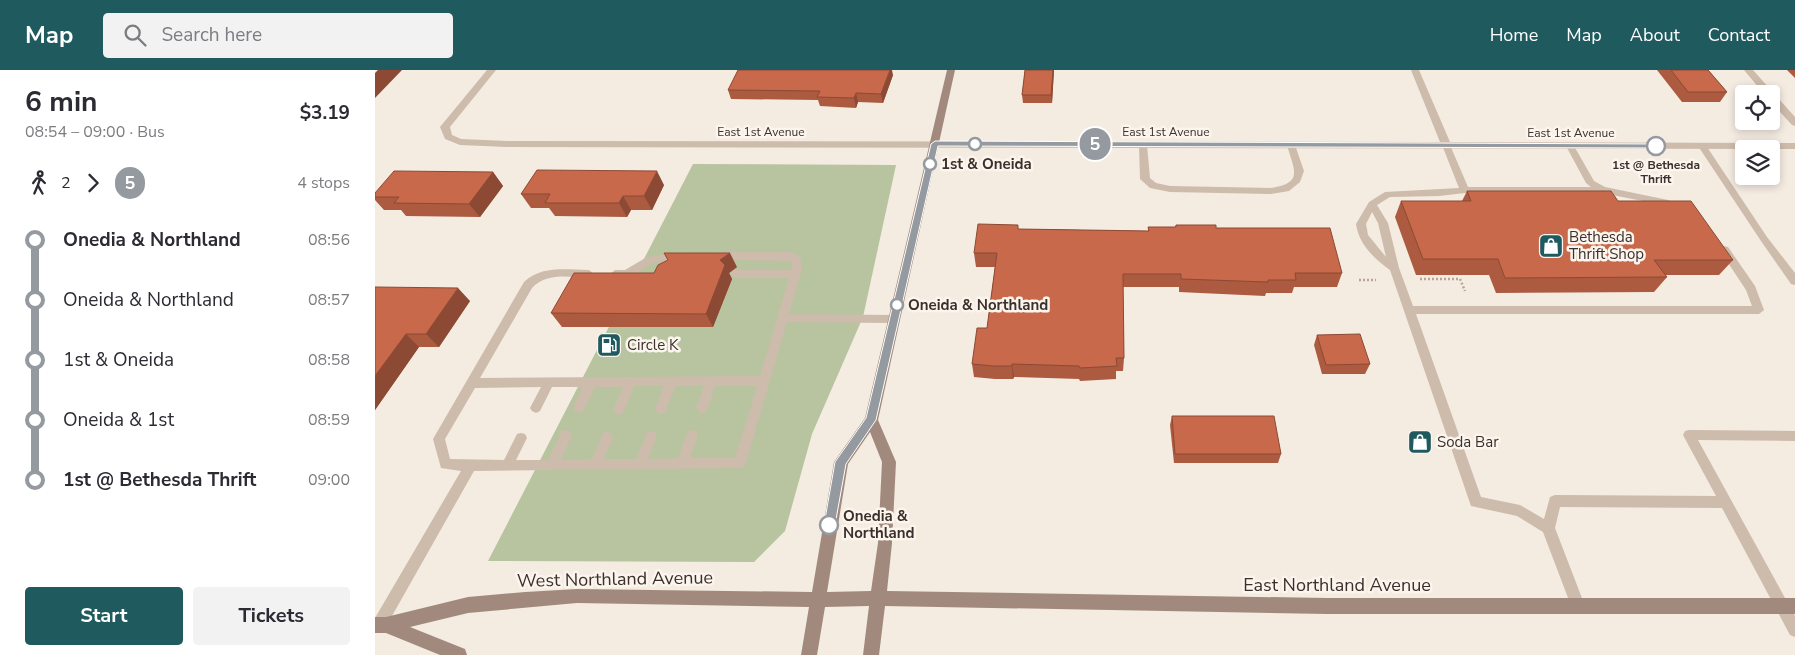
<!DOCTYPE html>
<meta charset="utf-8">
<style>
body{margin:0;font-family:"Nunito Sans",sans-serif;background:#f2f2f3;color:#2b2b33;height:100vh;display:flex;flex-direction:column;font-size:19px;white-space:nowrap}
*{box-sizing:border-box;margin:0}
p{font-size:16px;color:#7c7c81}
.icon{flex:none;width:28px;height:28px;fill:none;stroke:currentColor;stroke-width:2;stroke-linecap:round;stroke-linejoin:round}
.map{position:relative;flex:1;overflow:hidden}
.side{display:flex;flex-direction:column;background:#fff;width:375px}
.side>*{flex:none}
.badge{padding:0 10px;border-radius:16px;font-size:18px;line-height:32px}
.fabs{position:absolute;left:1360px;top:15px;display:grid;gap:10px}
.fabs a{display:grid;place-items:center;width:45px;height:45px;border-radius:5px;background:#fff;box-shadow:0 2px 8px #0003;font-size:25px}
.map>.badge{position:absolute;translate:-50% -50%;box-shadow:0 0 0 2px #fff}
.legs{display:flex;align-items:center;gap:8px;height:55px;padding:0 25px;font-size:16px}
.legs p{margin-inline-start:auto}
.summary{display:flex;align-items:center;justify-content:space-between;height:85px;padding:0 25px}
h1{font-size:28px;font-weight:700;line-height:38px}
.action{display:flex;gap:10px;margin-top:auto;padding:10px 25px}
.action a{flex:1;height:58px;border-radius:5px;background:#1f5a5e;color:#fff;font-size:20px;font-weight:700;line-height:58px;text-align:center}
.action a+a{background:#f2f2f3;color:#2b2b33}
ul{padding:0 25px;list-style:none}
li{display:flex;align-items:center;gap:18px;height:60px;font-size:19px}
li i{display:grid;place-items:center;width:8px;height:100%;margin:0 6px;background:currentColor}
li i::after{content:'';width:12px;height:12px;margin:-6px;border:4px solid;border-radius:50%;background:#fff}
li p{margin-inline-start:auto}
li:first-child i{background:linear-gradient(#0000 50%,currentColor 0)}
li:last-child i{background:linear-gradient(currentColor 50%,#0000 0)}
header{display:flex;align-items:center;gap:30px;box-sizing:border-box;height:70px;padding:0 25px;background:#1f5a5e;color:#fff}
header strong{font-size:24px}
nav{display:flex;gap:28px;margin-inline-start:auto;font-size:18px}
.search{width:350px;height:45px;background:#f2f2f3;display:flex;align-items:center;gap:12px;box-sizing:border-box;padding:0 18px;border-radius:5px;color:#7c7c81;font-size:19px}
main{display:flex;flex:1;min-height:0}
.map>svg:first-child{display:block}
</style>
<header>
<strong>Map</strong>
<div class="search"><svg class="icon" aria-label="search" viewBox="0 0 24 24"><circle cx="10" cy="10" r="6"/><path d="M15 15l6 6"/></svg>Search here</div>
<nav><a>Home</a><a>Map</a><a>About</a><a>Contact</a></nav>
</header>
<main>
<section class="side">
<div class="summary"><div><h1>6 min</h1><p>08:54 – 09:00 · Bus</p></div><b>$3.19</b></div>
<div class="legs"><svg class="icon" aria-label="walk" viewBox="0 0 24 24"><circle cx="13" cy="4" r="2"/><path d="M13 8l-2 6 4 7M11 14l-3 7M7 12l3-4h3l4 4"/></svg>2<svg class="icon" aria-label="forward" viewBox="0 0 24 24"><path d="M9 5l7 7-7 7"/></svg><b class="badge" style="background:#949a9f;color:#fff">5</b><p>4 stops</p></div>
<ul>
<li><i style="color:#949a9f"></i><b>Onedia &amp; Northland</b><p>08:56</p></li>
<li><i style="color:#949a9f"></i><span>Oneida &amp; Northland</span><p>08:57</p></li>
<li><i style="color:#949a9f"></i><span>1st &amp; Oneida</span><p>08:58</p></li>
<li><i style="color:#949a9f"></i><span>Oneida &amp; 1st</span><p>08:59</p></li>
<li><i style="color:#949a9f"></i><b>1st @ Bethesda Thrift</b><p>09:00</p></li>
</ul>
<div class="action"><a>Start</a><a>Tickets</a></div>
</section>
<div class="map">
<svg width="1420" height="585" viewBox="0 0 1420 585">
<rect width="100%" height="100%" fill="#f4ebe1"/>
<path fill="#b8c4a0" d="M318,94l203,1 -33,152 -51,117 -27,97 -31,31 -266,-1z"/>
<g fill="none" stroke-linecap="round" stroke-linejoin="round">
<path stroke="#b9a596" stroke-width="2.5" stroke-dasharray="2 2" stroke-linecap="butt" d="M1045,209h40l5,12
M984,210h17"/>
<path fill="#cdbbac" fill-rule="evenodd" d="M768,72l4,3 3,33 6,5 14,3 101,2c33,-5 23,-18 16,-43l4,-3 4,3 9,26 -4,11 -11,9 -18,3 -101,-2 -20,-4 -10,-9 -1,-34z
M1071,72l4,3 18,42h123l-5,-4 -20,-37 4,-3 4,3 20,35 11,6 63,13 5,3 -5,3 -66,-13h-137l-26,3 -49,1 -13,8 11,18 11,45 14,38h339l-6,-16 -27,-41 5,-3 4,1 27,39 9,24 -5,4h-343l65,183 39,8 24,14 6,-22 5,-2 161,1 -33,-61 2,-4 4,-1 106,1v10l-97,-1 97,176v21l-5,-2 -68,-127 -162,-1 -5,21 30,78 -2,5 -5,2 -5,-2 -30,-79 -26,-16 -46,-10 -81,-236c-17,-12 -31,-26 -34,-46l13,-22 16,-10 74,-4 -17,-43zM997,142l6,11 8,34 -18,-22 -2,-11z
M1327,73l3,1 62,93 28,36v12l-4,-1 -30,-43 -63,-95z
M304,182l4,1 1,3 -1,3c-10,2 -20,1 -29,4 -12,4 -32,25 -44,11l5,-4h10l22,-13z
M343,182h73l9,4 2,13 -13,45 105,1 5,4 -5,4 -107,-1 -41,141 -2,4 -4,1 -266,3 -90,159 -5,2 -4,-2v-12l86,-147 -20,-3 -8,-29 91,-157c18,-17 43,-12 65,-12l5,4 -5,4c-20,-1 -42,-6 -57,10l-52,90 280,-2 29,-98h-55l-5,-4 5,-4h58l-1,-9 -73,-1 -5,-4zM259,316h30l-9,23 2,3 4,2 4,-2 11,-26h28l-8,22 2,3 4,2 4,-2 2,-3 7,-22h42l-22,72h-45l8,-23 -2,-4 -4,-1 -4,1 -10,27 -30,1 9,-23 -2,-4 -4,-1 -4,1 -11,27h-32l9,-22 -2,-4 -4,-1 -4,1 -11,26 -31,1 11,-25 -2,-4 -4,-1 -4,1 -14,29h-32l11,-22 -2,-4 -4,-1 -4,1 -13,26 -54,-1 -5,-20 30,-51 66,-1 -11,21 2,3 4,2 4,-2 12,-24h31l-10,21 2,3 4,2 4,-2 12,-24h28l-10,23 2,3 4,2 4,-2z"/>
<path fill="#cdbbac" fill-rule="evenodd" d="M112,0h9l-46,57 2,8 9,4 46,2 933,1 -29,-72h8l31,72 345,1v6l-1288,-2 -47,-2 -15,-6 -5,-12z
M1369,0h9l42,47v9l-3,-1 -21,-23v-8h-7z"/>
<path fill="#a18a7d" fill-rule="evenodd" d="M572,0h8l-77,350 18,42 -4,81 -5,48 440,7h468v16h-468l-442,-8 -6,49h-16l6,-49 -44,1 -8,48h-16l8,-48 -232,-4 -109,10 -58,14 55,22 2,6h-27l-54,-22h-11v-16h11l82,-20 57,-5 52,-3 235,3 22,-130 31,-44zM495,362l12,30 -4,81 -7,48 -44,1 21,-128z"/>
</g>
<path fill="#ac5a40" d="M650,0h29l-2,33h-29l-1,-8z
M1282,0h51l19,22 -7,10h-38z
M1412,0h8v8z
M518,5l-10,28 -25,-1 -2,6 -36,-2 -2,-6 -87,-1 -3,-9z
M118,102l10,14 -23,31 -74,-1 -5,-6h-17l-9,-10v-7z
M289,115l-12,25h-21l-4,7 -72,-1 -6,-8h-18l-10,-14z
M1092,121l151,10 115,59 -14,15h-54l2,2 -13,15 -158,1 -7,-18h-73l-21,-58 6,-16h61z
M801,155l40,3 126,45 -5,14h-43l-2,6h-26l-1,3 -86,-4v-5h-56l1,71 -1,13h-7v8l-36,2 -1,-2 -65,-2 -1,2h-18l-21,-2 -2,-13 15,-36 8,-61h-19l-2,-14 45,-24 129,2v-4h27z
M362,197l-8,6 3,6 -19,48h-151l-11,-14 103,-40z
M0,217l95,14 -31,46h-20l-44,63z
M942,265l53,29 -5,10h-43l-8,-29z
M797,346l109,38 -3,9h-104l-4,-38z"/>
<path fill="#8c4a34" d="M3,0h24l-27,28v-25z
M515,0h2l1,5 -10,28 -2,-9z
M678,0h1l-2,33 -1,-8z
M481,23l2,9 -2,6 -2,-10z
M282,101l7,14 -12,25 -8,-14z
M118,102l10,14 -23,31 -11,-13z
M248,126l8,14 -4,7 -8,-14z
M355,183l7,14 -8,6 3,6 -19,48 -7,-13 14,-54z
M83,218l12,13 -31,46 -13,-13z
M31,264l13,13 -44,63v-34z
M637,294l2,13 -1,2 -1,-13z"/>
<path fill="#c8694b" stroke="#8c4a34" d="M363,0h152l-9,24 -25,-1 -2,5 -37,-1 3,-6 -92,-1z
M650,0h28l-2,25h-29z
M1296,0h37l19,22h-39z
M162,100l120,1 -13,25h-21l-4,7h-74l5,-9h-29z
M19,101l99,1 -24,32 -75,-1 5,-6h-24v-4z
M1092,121h144l7,10h73l42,59h-79l13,17 -162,1 -7,-19h-75l-22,-58h70z
M603,154l40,1v4l131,2 -1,-4h28v-2h40v3h114l12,45h-47l1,7h-28v2l-87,-3v-5h-58l1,84h-8l1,8 -37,2 -1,-2 -67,-2v2h-19l-21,-2 5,-36h10l10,-75h-23z
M289,183h66l-10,7 5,5 -19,49 -155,-1 23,-40h80l4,-8 10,-5z
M0,217l83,1 -32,46h-20l-31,42z
M985,264l10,30 -44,1 -9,-30z
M797,346h102l7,38h-106z"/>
<path fill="#949a9f" stroke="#fff" d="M560,71l721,3 4,2 -4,2 -718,-2 -62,274 -30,44 -11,61 -6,6 -5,-6 11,-63 31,-44 65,-274z"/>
<defs>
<symbol id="shop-square" viewBox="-11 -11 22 22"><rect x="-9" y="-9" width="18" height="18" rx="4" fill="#1f5a5e" stroke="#fbf5ee"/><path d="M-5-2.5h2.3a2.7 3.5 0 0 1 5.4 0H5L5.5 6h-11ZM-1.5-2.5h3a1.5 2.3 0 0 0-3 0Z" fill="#fff"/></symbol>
<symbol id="fuel-square" viewBox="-11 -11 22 22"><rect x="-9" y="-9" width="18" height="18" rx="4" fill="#1f5a5e" stroke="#fbf5ee"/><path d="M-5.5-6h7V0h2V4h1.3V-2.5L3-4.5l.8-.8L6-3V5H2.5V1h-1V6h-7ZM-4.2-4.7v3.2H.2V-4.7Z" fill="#fff"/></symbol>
</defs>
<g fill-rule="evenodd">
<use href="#shop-square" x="1162" y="162" width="28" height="28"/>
<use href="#fuel-square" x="220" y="261" width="28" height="28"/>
<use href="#shop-square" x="1031" y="358" width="28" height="28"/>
</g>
<g fill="#fff" stroke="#949a9f" stroke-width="2.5">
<circle cx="600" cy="74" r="6"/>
<circle cx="1281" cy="76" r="9"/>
<circle cx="555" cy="94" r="6"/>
<circle cx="522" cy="235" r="6"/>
<circle cx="454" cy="455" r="9"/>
</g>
<g text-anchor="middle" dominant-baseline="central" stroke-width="5" stroke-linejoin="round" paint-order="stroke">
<g font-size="12" fill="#3b302b" stroke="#fbf5ee">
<text x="386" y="62">East 1st Avenue</text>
<text x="791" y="62">East 1st Avenue</text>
<text x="1196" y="63">East 1st Avenue</text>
</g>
<g font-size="12" font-weight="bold" fill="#3b302b" stroke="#fbf5ee">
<text x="1281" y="95">1st @ Bethesda<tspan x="1281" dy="14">Thrift</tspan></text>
</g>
<g font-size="15" font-weight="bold" fill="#3b302b" stroke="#fbf5ee" text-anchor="start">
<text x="566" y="94">1st &amp; Oneida</text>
<text x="533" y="235">Oneida &amp; Northland</text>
<text x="468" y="446">Onedia &amp;<tspan x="468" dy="17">Northland</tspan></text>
</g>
<g font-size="15" fill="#3b302b" stroke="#fbf5ee" text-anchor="start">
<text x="1194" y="167">Bethesda<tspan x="1194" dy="17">Thrift Shop</tspan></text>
<text x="252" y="275">Circle K</text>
<text x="1062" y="372">Soda Bar</text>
</g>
<g font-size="18" fill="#3b302b" stroke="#fbf5ee">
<text transform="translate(240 509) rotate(-1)">West Northland Avenue</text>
<text x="962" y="515">East Northland Avenue</text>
</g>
</g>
</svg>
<div class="fabs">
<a><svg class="icon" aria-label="locate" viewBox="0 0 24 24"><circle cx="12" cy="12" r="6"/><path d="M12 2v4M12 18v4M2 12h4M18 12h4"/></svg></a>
<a><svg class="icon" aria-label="layers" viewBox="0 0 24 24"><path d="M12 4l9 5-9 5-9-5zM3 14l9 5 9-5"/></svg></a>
</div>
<b class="badge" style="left:720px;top:74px;background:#949a9f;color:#fff">5</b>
</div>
</main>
